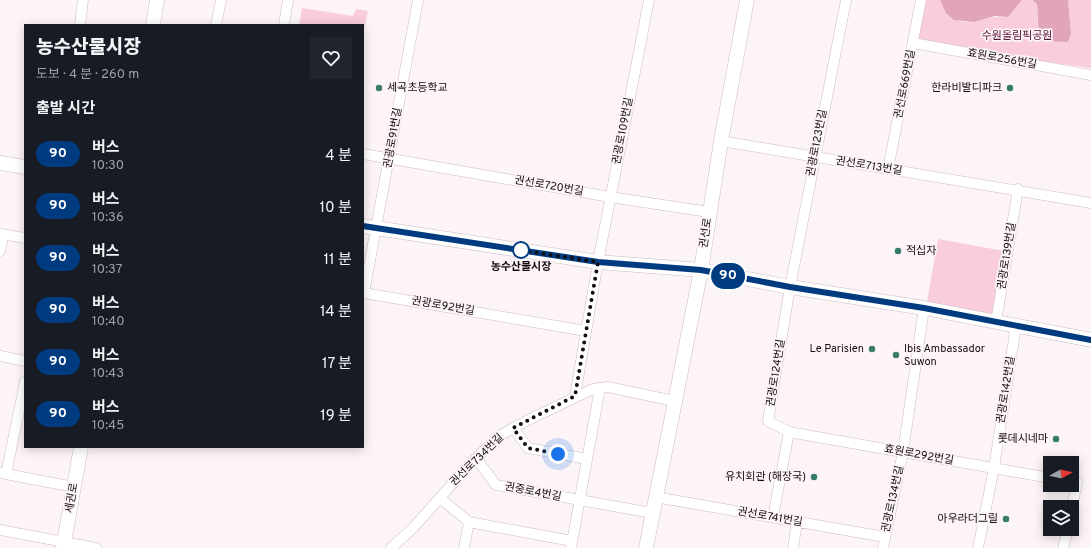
<!DOCTYPE html>
<html lang="ko">
<meta charset="utf-8">
<style>
body{margin:0;font-family:Overpass,"Noto Sans KR",sans-serif;background:#20242c;color:#f1f3f6;height:100vh;display:flex;flex-direction:column;font-size:15px;white-space:nowrap}
*{box-sizing:border-box;margin:0}
p{font-size:13px;color:#9ea1a6}
.icon{flex:none;width:22px;height:22px;fill:none;stroke:currentColor;stroke-width:2;stroke-linecap:round;stroke-linejoin:round}
.map{position:relative;flex:1;overflow:hidden}
.sheet{position:absolute;left:24px;top:24px;width:340px;height:424px;display:flex;flex-direction:column;background:#171b24;border-radius:0px;box-shadow:0 2px 10px #0003}
.sheet>*{flex:none}
.badge{padding:0 8px;border-radius:13px;font-size:14px;line-height:26px}
.needle{width:26px;rotate:82deg}
.tools{position:absolute;left:1043px;top:456px;display:grid;gap:8px}
.tools a{display:grid;place-items:center;width:36px;height:36px;border-radius:0px;background:#171b24;box-shadow:0 2px 10px #0003;font-size:20px}
.you{position:absolute;width:20px;height:20px;margin:-10px;border:3px solid #fff;border-radius:50%;background:#1a73e8;box-shadow:0 0 0 6px #1a73e833}
.map>.badge{position:absolute;translate:-50% -50%;box-shadow:0 0 0 2px #fff}
h2{padding:0 12px;font-size:15px;line-height:36px}
.round{display:grid;place-items:center;flex:none;width:42px;height:42px;border-radius:0px;background:#20242c}
.head{display:flex;align-items:center;justify-content:space-between;height:68px;padding:0 12px}
h1{font-size:19px;font-weight:800;line-height:30px}
ul{padding:0;list-style:none}
li{display:flex;align-items:center;gap:12px;height:52px;padding:0 12px}
li div{flex:1}
li b{display:block;font-size:15px}
li em{font-style:normal}
li .badge{min-width:44px;font-weight:700;text-align:center}
.map>svg:first-child{display:block}
</style>
<div class="map">
<svg width="1091" height="548" viewBox="0 0 1091 548">
<rect width="100%" height="100%" fill="#fcf4f7"/>
<path fill="#f9cddc" d="M923,0h17c18,38 37,14 68,17l14,-17h10l5,4 1,24 33,6 -3,-34h23v68l-176,-24z
M302,8l51,8 3,-7 12,2 -5,23v-9h-64z
M938,239l66,12 -11,63 -66,-12z"/>
<path fill="#e0a5bb" d="M940,0h82l-14,17 -13,-1 -21,6 -20,-2 -8,-7z
M1032,0h36l3,34 -3,8 -19,-1 -10,-5 -2,-32z"/>
<g fill="none" stroke-linecap="round" stroke-linejoin="round">
<defs>
<path id="street" d="M418,0l-54,293 222,38
M80,25l3,-25
M216,25l5,-25
M284,25l4,-25
M913,43l178,32
M721,141l370,62
M363,154l247,43 99,15
M888,169l33,-169
M0,234l25,4
M0,251l3,-16
M996,322l22,-133
M0,356l25,5
M575,396l23,-134 51,-262
M513,428l15,20 59,11
M789,432l261,46
M476,458l20,27 156,28
M0,473l6,1 19,-92
M6,474l68,13
M1072,481l5,1 -5,26
M655,497l230,40
M440,498l29,24 -5,26
M773,517l16,-85 -21,-11 22,-134 56,-287
M469,522l103,19
M0,530l96,18
M391,548l22,-20 57,-64 29,-28 27,-15 67,-32 15,-2 66,14
M571,548l29,-160
M793,548l4,-26
M883,548l20,-96 21,-144
M978,548l16,-80 22,-142
M1063,548l5,-19"/>
<path id="secondary" d="M153,25l4,-25
M0,163l25,4
M363,226l235,36 103,8 89,17 134,21 167,32
M63,548l18,-101
M646,548l55,-278 20,-129 26,-141"/>
</defs>
<use href="#street" stroke="#cfbbc2" stroke-width="11"/>
<use href="#secondary" stroke="#cfbbc2" stroke-width="15"/>
<use href="#street" stroke="#fff" stroke-width="10"/>
<use href="#secondary" stroke="#fff" stroke-width="14"/>
</g>
<g fill="none" stroke-linecap="round" stroke-linejoin="round">
<defs>
<path id="line" d="M363,226l235,36 103,8 89,17 134,21 167,32"/>
</defs>
<use href="#line" stroke="#fff" stroke-width="9"/>
<use href="#line" stroke="#003b80" stroke-width="6"/>
<path stroke="#150e11" stroke-width="4" stroke-dasharray="0 7.2" d="M521,250h-3l80,12 -23,134 -62,32 15,20 30,6"/>
</g>
<g fill="#397b6b" stroke="#fcf4f7" stroke-width="1.5">
<circle cx="379" cy="88" r="4"/>
<circle cx="1010" cy="88" r="4"/>
<circle cx="898" cy="251" r="4"/>
<circle cx="872" cy="349" r="4"/>
<circle cx="896" cy="355" r="4"/>
<circle cx="1056" cy="439" r="4"/>
<circle cx="814" cy="477" r="4"/>
<circle cx="1006" cy="519" r="4"/>
</g>
<circle fill="#fff" stroke="#003b80" stroke-width="2" cx="521" cy="250" r="8"/>
<g text-anchor="middle" dominant-baseline="central" stroke-width="3.5" stroke-linejoin="round" paint-order="stroke">
<g font-size="11" fill="#5a1636" stroke="#fcf4f7">
<text x="1017" y="36">수원올림픽공원</text>
</g>
<g font-size="11" fill="#150e11" stroke="#fcf4f7">
<text transform="translate(1002 59) rotate(10)">효원로256번길</text>
<text transform="translate(905 84) rotate(-79)">권선로669번길</text>
<text transform="translate(623 131) rotate(-79)">권광로109번길</text>
<text transform="translate(393 138) rotate(-80)">권광로91번길</text>
<text transform="translate(817 143) rotate(-79)">권광로123번길</text>
<text transform="translate(869 166) rotate(9)">권선로713번길</text>
<text transform="translate(549 186) rotate(10)">권선로720번길</text>
<text transform="translate(706 233) rotate(-82)">권선로</text>
<text transform="translate(1007 256) rotate(-81)">권광로139번길</text>
<text transform="translate(443 306) rotate(10)">권광로92번길</text>
<text transform="translate(776 373) rotate(-81)">권광로124번길</text>
<text transform="translate(1006 390) rotate(-81)">권광로142번길</text>
<text transform="translate(919 455) rotate(10)">효원로292번길</text>
<text transform="translate(477 460) rotate(-44)">권선로734번길</text>
<text transform="translate(533 492) rotate(11)">권중로4번길</text>
<text transform="translate(72 498) rotate(-80)">세권로</text>
<text transform="translate(893 499) rotate(-78)">권광로134번길</text>
<text transform="translate(770 517) rotate(10)">권선로741번길</text>
</g>
<g font-size="11" fill="#150e11" stroke="#fcf4f7" text-anchor="end">
<text x="387" y="88" text-anchor="start">세곡초등학교</text>
<text x="1002" y="88">한라비발디파크</text>
<text x="906" y="251" text-anchor="start">적십자</text>
<text x="864" y="349">Le Parisien</text>
<text x="904" y="349" text-anchor="start">Ibis Ambassador<tspan x="904" dy="13">Suwon</tspan></text>
<text x="1048" y="439">롯데시네마</text>
<text x="806" y="477">유치회관 (해장국)</text>
<text x="998" y="519">아우라더그릴</text>
</g>
<g font-size="11" font-weight="bold" fill="#150e11" stroke="#fcf4f7">
<text x="521" y="267">농수산물시장</text>
</g>
</g>
</svg>
<div class="tools">
<a><svg class="needle" viewBox="-14 -14 28 28"><path d="M0-13l5 13h-10z" fill="#e53935"/><path d="M0 13l5-13h-10z" fill="#9ea1a6"/></svg></a>
<a><svg class="icon" aria-label="layers" viewBox="0 0 24 24"><path d="M12 4l9 5-9 5-9-5zM3 14l9 5 9-5"/></svg></a>
</div>
<div class="you" style="left:558px;top:454px"></div>
<b class="badge" style="left:728px;top:276px;background:#003b80;color:#fff">90</b>
<section class="sheet">
<div class="head"><div><h1>농수산물시장</h1><p>도보 · 4 분 · 260 m</p></div><a class="round"><svg class="icon" aria-label="heart" viewBox="0 0 24 24"><path d="M12 20l-8-8c-3-5 5-10 8-4 3-6 11-1 8 4z"/></svg></a></div>
<h2>출발 시간</h2>
<ul>
<li><span class="badge" style="background:#003b80;color:#fff">90</span><div><b>버스</b><p>10:30</p></div><em>4 분</em></li>
<li><span class="badge" style="background:#003b80;color:#fff">90</span><div><b>버스</b><p>10:36</p></div><em>10 분</em></li>
<li><span class="badge" style="background:#003b80;color:#fff">90</span><div><b>버스</b><p>10:37</p></div><em>11 분</em></li>
<li><span class="badge" style="background:#003b80;color:#fff">90</span><div><b>버스</b><p>10:40</p></div><em>14 분</em></li>
<li><span class="badge" style="background:#003b80;color:#fff">90</span><div><b>버스</b><p>10:43</p></div><em>17 분</em></li>
<li><span class="badge" style="background:#003b80;color:#fff">90</span><div><b>버스</b><p>10:45</p></div><em>19 분</em></li>
</ul>
</section>
</div>
